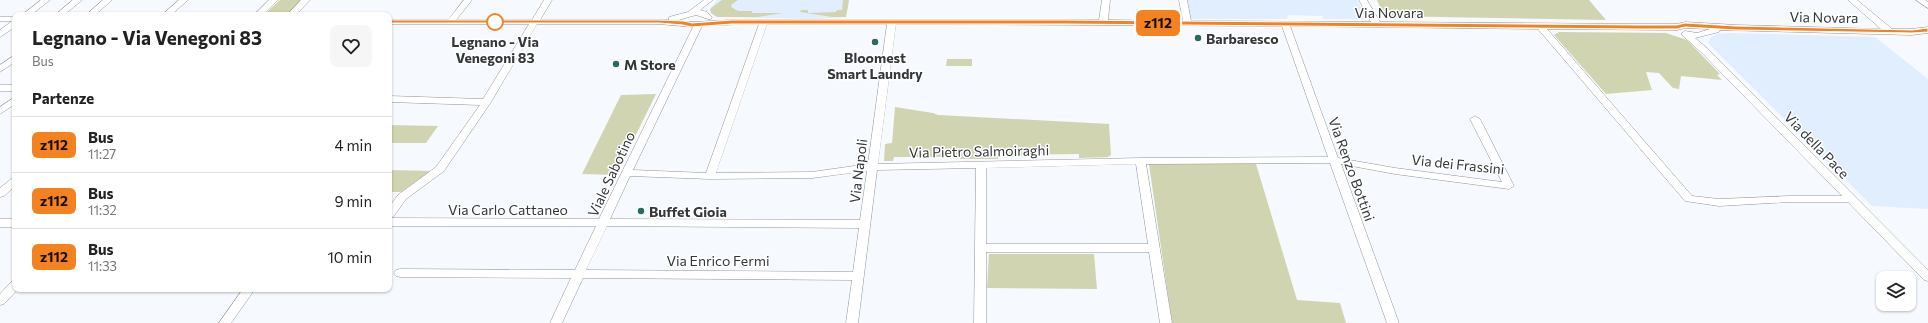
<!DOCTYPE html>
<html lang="it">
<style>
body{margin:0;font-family:Commissioner,sans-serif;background:#f6f6f6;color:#222;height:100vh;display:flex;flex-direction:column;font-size:15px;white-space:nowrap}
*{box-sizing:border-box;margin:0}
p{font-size:13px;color:#767676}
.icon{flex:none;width:22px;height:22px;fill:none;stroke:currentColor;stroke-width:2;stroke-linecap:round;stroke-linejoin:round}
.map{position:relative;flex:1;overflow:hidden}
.panel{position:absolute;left:12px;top:12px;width:380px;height:280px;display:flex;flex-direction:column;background:#fff;border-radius:8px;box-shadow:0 1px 3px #0004}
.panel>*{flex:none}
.badge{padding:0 8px;border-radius:6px;font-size:14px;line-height:26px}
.fabs{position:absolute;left:1876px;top:271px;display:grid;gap:8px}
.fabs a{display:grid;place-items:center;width:40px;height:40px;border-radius:8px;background:#fff;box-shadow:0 1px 3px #0004;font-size:20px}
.map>.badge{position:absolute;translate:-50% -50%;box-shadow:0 0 0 2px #fff}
h2{padding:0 20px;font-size:15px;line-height:36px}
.round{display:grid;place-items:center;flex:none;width:42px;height:42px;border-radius:8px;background:#f6f6f6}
.headline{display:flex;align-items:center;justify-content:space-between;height:68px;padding:0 20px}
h1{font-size:19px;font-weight:700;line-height:30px}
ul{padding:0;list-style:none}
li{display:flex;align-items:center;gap:12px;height:56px;padding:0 20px;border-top:1px solid #e0e0e0}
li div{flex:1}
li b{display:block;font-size:15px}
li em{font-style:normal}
li .badge{min-width:44px;font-weight:700;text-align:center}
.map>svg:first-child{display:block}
</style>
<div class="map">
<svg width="1928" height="323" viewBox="0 0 1928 323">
<rect width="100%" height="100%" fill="#f6f9fd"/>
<path fill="#e1eefe" d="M717,0h132l-3,17 -31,2 -98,-2 -6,-4 -1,-4z
M1188,0h169l10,19h-44l-1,-3 -34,-1 -1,4h-97z
M1731,33l144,4 53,42v130l-56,-3 -164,-163 3,-6 8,-3z"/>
<path fill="#d0d4b0" d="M280,0h22l-15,15h-23z
M722,0h16l-6,4 -1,3 7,4h14v2h31l-26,4h-40l-6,-4 -1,-4z
M843,0h6l-3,17h-14l-32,-5 1,-2h7v3l28,-1 1,-2h5z
M1377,0h212l17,20 -222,-4z
M1559,32l107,1 21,7 33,34 -3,1 5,5 -41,-4 -2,13 -6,-1 -14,-15 -13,-1 6,18 -46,4 -52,-59z
M947,59h25v7h-26z
M656,94l-40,81 -34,-1 39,-79z
M895,107l38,6 5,2 171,9 2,31 -3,2 -29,1v-4l-81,1v4h-38v-2h-66l-1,4h-9l1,-17 7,-1z
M389,125l49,1 -12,17h-37z
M1149,164h107l41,136 43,3 6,20h-174z
M389,170l42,1 -30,21h-12z
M989,254h105l3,35 -110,-1z"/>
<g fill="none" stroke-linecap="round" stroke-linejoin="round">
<defs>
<path id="minor" d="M41,0h9l-19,15h-9z
M73,0h9l-18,15h-9z
M103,0h9l-17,15h-9z
M179,0h9l-17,15h-9z
M269,0h9l-15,15h-9z
M301,0h9l-14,15h-9z
M464,0h8l-16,20h76l12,-20h8l-12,20h129v-3l19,-5 16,-12h9l-13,10 7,2 5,5 -1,2h-3l-12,-4 -21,6 18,1 39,-2h367l3,-20h8l-2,20 75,1 -4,-21h8l4,21 180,1 -12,-22h8l13,22 257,2h40l8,-2 51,3 145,4 -33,-29h9l35,29h19l17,-2v6l-17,2 -191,-5 -1,2 -24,6 12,10 221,222v11l-4,-1 -76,-78h-59l-70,4 -34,-5 -147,-172 -248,-3 48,132 57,10 107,14 -32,-63 5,-3 5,3 34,67 -5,3 -114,-15 -54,-10 58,159h-12l-57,-160 -184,1 26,159h-12l-11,-71h-163v71h-12l2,-155 -99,2 -19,153h-12l6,-43 -269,-2 -21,45h-12l21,-45 -171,-1 -4,-1 -2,-3 2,-3 4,-1 175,1 21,-44h-207v-19l9,-12 38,-28 44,-62 -91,-3v-6l94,3 46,-75h-140v-4h59zM537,24h122l34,3 -94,192 -210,-1 4,-1 13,-18 38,-28 47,-69zM759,24l-53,149 -73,-3 69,-144zM767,24h120l-19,140 -56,8 -96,1zM896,24l386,2 46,131 -187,1 -263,6zM1685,28l25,1 -13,4 -12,-2 -4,3 20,18 141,144h-53l-70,3 -27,-3 -145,-167 130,1zM1136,164l12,80h-162v-76zM867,171l-7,49 -250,-1 20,-43 80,3 102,-1zM607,226l252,2 -6,44 -267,-2z
M1916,0h9l3,2v6z
M0,17h15v10l-15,10v-7l12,-9h-12z
M15,55v7l-15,10v-7z
M0,85h15v6h-15z
M15,97v7l-15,10v-7z
M15,178v8l-11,10 -4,1v-9l11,-9z
M0,219h15v8h-15z
M15,281v8h3l-14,15 -4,1v-11l11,-12z
M243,289h12l-24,34h-12z"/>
</defs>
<use href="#minor" stroke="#8e959e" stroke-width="1"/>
<use href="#minor" fill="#fff" fill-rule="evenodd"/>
</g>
<path fill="#f58220" stroke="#fff" d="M387,20h272l25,1 8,2 40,-3h332l573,5h40l8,-2 51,3 176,4 16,-2v4l-16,1 -176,-3 -51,-3 -8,2h-40l-573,-5h-332l-41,3 -8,-2 -24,-2h-270l-3,-1z"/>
<circle fill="#fff" stroke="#f58220" stroke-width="2" cx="495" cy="22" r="8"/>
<g fill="#286c5e" stroke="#fff" stroke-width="1.5">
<circle cx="1198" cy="38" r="4"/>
<circle cx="875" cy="42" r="4"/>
<circle cx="616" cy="64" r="4"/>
<circle cx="641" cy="211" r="4"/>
</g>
<g text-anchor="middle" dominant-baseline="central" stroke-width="3" stroke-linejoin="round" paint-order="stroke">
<g font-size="14" fill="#34373a" stroke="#fff">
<text x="1389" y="12">Via Novara</text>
<text transform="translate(1824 17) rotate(1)">Via Novara</text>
<text transform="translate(1817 145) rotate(46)">Via della Pace</text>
<text transform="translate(979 151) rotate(-1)">Via Pietro Salmoiraghi</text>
<text transform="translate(1458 164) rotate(6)">Via dei Frassini</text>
<text transform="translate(1352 169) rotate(70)">Via Renzo Bottini</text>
<text transform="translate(858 171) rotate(-83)">Via Napoli</text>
<text transform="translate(611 174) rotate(-65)">Viale Sabotino</text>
<text x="508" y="209">Via Carlo Cattaneo</text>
<text x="718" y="260">Via Enrico Fermi</text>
</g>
<g font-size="14" font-weight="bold" fill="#34373a" stroke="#fff" text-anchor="start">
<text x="1206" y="38">Barbaresco</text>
<text x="875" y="57" text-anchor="middle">Bloomest<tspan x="875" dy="16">Smart Laundry</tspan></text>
<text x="624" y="64">M Store</text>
<text x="649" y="211">Buffet Gioia</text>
</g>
<g font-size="14" font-weight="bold" fill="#34373a" stroke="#fff">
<text x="495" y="41">Legnano - Via<tspan x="495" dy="16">Venegoni 83</tspan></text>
</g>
</g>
</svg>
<div class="fabs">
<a><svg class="icon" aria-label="layers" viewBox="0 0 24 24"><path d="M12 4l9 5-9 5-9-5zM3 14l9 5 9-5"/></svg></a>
</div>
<b class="badge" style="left:1158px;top:23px;background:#f58220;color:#111">z112</b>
<section class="panel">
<div class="headline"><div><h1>Legnano - Via Venegoni 83</h1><p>Bus</p></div><a class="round"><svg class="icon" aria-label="heart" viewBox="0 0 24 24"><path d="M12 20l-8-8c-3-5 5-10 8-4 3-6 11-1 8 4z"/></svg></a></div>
<h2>Partenze</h2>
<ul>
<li><span class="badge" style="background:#f58220;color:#111">z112</span><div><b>Bus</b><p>11:27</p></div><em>4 min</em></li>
<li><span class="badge" style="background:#f58220;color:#111">z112</span><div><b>Bus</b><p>11:32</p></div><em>9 min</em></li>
<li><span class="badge" style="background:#f58220;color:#111">z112</span><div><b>Bus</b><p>11:33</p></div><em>10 min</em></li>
</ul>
</section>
</div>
